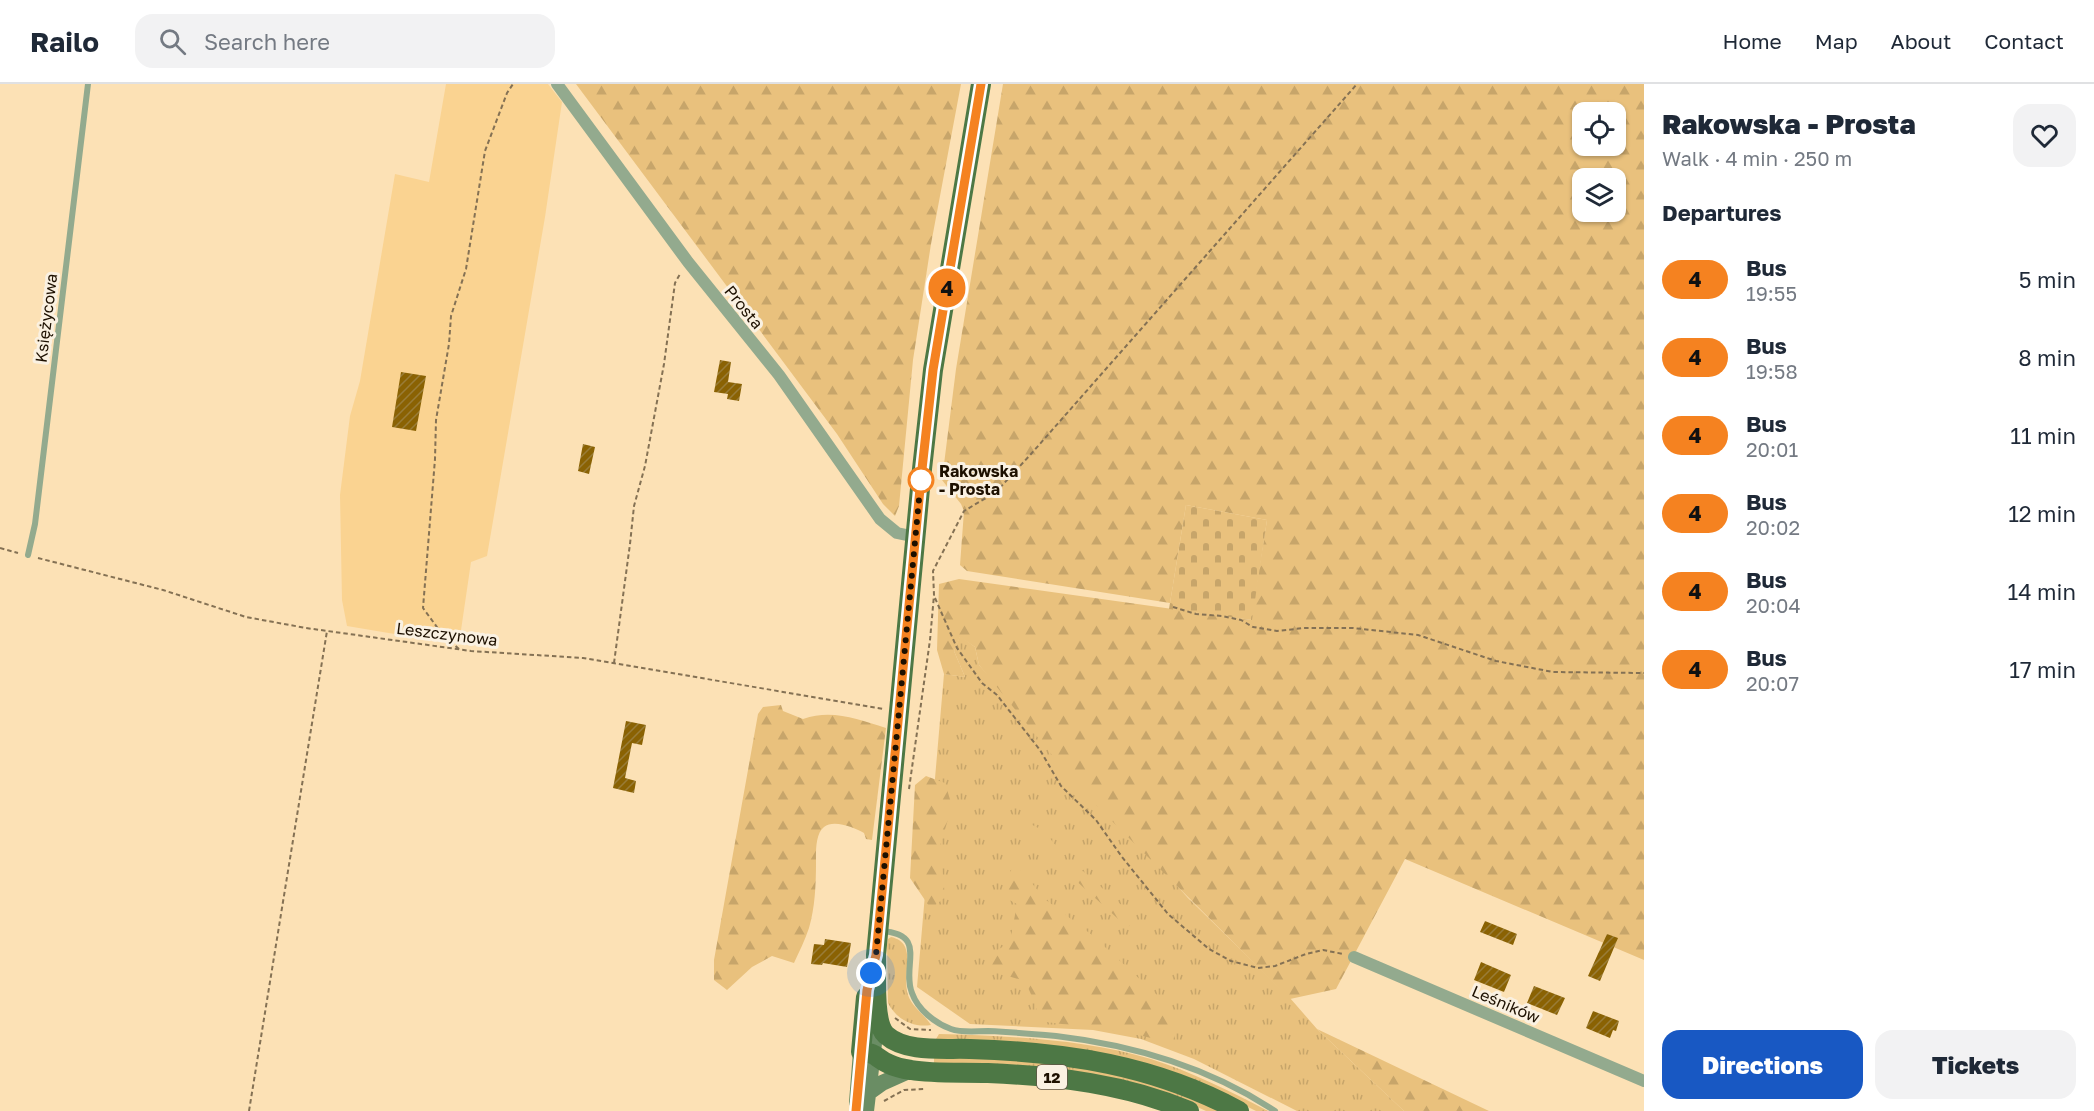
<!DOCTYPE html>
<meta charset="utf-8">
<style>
body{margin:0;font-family:"Golos Text",sans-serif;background:#f2f2f3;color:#1f2937;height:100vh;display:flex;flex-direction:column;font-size:22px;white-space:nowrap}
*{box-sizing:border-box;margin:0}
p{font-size:20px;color:#747a83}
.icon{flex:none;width:33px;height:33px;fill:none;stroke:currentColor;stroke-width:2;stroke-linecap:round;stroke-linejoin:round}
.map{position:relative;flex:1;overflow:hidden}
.drawer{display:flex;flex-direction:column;background:#fff;width:450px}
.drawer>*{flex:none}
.badge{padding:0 12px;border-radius:20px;font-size:21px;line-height:39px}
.fabs{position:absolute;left:1572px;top:18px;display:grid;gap:12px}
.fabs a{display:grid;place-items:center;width:54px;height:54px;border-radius:12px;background:#fff;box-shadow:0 2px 4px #0004;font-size:30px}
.you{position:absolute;width:30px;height:30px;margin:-15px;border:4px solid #fff;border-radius:50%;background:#1a73e8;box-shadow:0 0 0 9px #1a73e833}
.map>.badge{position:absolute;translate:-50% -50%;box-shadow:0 0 0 3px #fff}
h2{padding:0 18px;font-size:22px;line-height:54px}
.round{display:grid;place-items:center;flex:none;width:63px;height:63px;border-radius:18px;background:#f2f2f3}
.headline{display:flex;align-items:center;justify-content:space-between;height:102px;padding:0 18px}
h1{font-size:28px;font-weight:800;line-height:45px}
.button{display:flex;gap:12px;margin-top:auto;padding:12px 18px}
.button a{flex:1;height:69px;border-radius:18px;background:#1858c3;color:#fff;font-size:24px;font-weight:800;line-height:69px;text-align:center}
.button a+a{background:#f2f2f3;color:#1f2937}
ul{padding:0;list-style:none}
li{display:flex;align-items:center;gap:18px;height:78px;padding:0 18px}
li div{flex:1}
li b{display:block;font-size:22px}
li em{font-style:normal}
li .badge{min-width:66px;font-weight:700;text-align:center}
header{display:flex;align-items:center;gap:36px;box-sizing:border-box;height:84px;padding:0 30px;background:#fff;border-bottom:2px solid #e0e1e3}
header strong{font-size:28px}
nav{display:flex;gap:33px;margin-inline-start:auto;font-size:21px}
.search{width:420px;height:54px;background:#f2f2f3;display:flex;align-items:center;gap:15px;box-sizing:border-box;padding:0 21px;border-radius:18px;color:#747a83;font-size:22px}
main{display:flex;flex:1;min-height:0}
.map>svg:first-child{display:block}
</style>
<header>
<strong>Railo</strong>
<div class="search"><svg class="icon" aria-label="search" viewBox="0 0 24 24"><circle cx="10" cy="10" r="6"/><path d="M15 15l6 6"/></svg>Search here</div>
<nav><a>Home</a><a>Map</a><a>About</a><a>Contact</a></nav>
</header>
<main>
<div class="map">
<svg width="1644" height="1027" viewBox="0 0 1644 1027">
<defs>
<pattern id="grass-tufts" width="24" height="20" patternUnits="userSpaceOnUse" patternTransform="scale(1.5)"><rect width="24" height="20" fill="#e9c17d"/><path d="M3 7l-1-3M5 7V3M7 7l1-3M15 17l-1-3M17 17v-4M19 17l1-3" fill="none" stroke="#c7a56a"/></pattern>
<pattern id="forest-firs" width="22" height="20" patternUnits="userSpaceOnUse" patternTransform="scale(1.5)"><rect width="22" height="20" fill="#e9c17d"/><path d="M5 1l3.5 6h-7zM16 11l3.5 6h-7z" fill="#c7a56a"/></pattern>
<pattern id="cemetery-stones" width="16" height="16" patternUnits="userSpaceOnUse" patternTransform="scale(1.5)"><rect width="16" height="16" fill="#e9c17d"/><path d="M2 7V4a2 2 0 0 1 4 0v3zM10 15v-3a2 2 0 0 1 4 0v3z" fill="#c7a56a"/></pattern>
<pattern id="building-hatch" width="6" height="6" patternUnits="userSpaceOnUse" patternTransform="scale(1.5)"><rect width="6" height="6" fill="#8a6203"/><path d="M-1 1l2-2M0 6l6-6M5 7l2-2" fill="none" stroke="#997c38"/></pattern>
</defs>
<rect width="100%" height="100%" fill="#fce1b5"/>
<path fill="#fad391" d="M446,0h102l14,18 -17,115 -58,339 -16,6 -11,75 -12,6 -101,-17 -5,-26 -2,-105 10,-79 10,-35 35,-207 34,8z"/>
<path fill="url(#grass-tufts)" d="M960,552l15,11 4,18 209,233 102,100 27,31 87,82h-107l-103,-52 -53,-20 -48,-9 -123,-6 -53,-37 27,-313 21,3 -11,-26z
M891,853c28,6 10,38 17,58 4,12 17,20 23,30 -18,3 -35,-6 -43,-22l-1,-58 1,-6z
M939,950c71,2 144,5 212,25 41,13 79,32 117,52h-12l-48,-24 -272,-48z
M934,970l116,7 102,21 71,29h-17l-13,-6 -259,-42z"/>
<path fill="url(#forest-firs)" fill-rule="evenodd" d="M576,0h385l-30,160 -18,116 -14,146 -4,10 -12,-12 -46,-70z
M1003,0h641v876l-239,-101 -69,130 -46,10 -212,-212 -99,-122 -4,-18 -15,-10 -6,14 11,26 -21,-3 -7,-24 2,-66 20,-5 292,41 16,-100 -81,-15 -16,98 -203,-32 -7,-6 4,-54 -3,-7 -19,-24 14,-111zM1582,28h34v34h-34zM1582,94h34v34h-34z
M781,621l2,6 20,8c29,-10 54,0 83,9l-14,112 -6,-1 -2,-6c-9,-5 -30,-14 -40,-6 -9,7 -8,26 -8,36 0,21 -1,45 -7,65 -4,12 -10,24 -15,35l-22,-7 -20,11 -25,23 -13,-10v-20l44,-246 5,-7z
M926,692l19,7 7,23 -12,40 5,51 -14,12 -21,-31 5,-93z
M1007,728l37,19 21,26 -5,4z
M1014,778l32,38 46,35 67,62 18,30 -5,17c-42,-14 -89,-17 -133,-23l-4,-18 -10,-22 -34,-10 2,-18 17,-11 7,-38 -15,-8z
M1083,787l45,40 6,13 -7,3 -55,-50z
M1317,945l172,82h-85z"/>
<path fill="url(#cemetery-stones)" d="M1186,421l81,15 -15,100 -83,-11z"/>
<path fill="url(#building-hatch)" d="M720,276l11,2 -3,20 14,2 -3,17 -12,-2 1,-5 -14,-2z
M401,288l25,4 -10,55 -24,-4z
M583,360l12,3 -6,27 -11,-3z
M626,637l20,4 -4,20 -10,-2 -7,35 11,3 -2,12 -21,-5z
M1485,837l32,13 -4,11 -33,-13z
M1607,850l11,4 -18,43 -12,-5z
M825,855l26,4 -4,24 -24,-4 -1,2 -11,-1 3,-20 10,1z
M1481,878l30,13 -7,17 -30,-12z
M1534,902l31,12 -8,17 -30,-12z
M1593,927l26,10 -3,10 -3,-1 -3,8 -24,-10z"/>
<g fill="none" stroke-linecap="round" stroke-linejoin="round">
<path stroke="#847154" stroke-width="2" stroke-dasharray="4.5 3" stroke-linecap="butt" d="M0,464l18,5
M38,474l125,32 83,27 60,11 165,23 112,7 301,51
M935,514l22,50 25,35 15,12 43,55 21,36 35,34 26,37 46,57 41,35 22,12 27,7 17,-2 31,-12 17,-4 20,4
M1173,523l23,7 26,2 19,4 12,7 24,4 27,-3h49l65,7 78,26 57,11 91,1
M459,565l-17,-15 -19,-26 12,-149 1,-39 13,-76 2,-28 15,-47 19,-118 22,-58 6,-9
M614,579l16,-119 4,-38 11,-40 19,-102 11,-81 5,-9
M909,705l21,-149 4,-45 -1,-24 31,-60 32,-19 35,-38 326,-370
M895,934l15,11 21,1
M884,1017l20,-11 20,-1
M249,1027l78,-480"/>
<path stroke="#93aa8e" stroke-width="6" d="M28,471l7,-31 53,-440
M881,847c48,3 20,35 31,62 6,17 23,30 39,36 11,4 25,2 37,2 22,1 46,3 68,5 77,9 154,32 219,75"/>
<path stroke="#93aa8e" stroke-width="12" d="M557,0l131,178 91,113 101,144 17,14 19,4
M1354,873l290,124"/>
<path stroke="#6a8d64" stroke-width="16" d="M868,1009l14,-10 29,-13
M857,1018l4,-50
M866,1027l11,-93"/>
<path stroke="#4d7845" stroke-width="20" d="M981,0l-48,286 -12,108 -45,477c1,19 -4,67 10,80 20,18 58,13 84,14 96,3 184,16 269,62
M866,913l-5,55c17,1 14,6 28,12 6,3 15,5 22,6 24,4 52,2 77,3 69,3 137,11 201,38"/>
</g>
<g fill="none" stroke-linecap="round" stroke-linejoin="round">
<defs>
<path id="line" d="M856,1027l11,-121 9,-35 45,-477 12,-108 48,-286"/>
</defs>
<use href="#line" stroke="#fff" stroke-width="14"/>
<use href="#line" stroke="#f58220" stroke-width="9"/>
<path stroke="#1d1000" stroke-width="6" stroke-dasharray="0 10.8" d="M871,889l5,-18 45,-477v2"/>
</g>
<circle fill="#fff" stroke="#f58220" stroke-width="3" cx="921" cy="396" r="12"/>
<g text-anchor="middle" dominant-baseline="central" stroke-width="6" stroke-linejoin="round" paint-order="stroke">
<rect fill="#faf1e2" stroke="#5f5444" stroke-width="1.5" x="1037" y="981" width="30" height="24" rx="4.5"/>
<g font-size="15" font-weight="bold" fill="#1d1000">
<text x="1052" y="993">12</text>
</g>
<g font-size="16" fill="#1d1000" stroke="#faf1e2">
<text transform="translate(744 223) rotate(51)">Prosta</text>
<text transform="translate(46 234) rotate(-83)">Księżycowa</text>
<text transform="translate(447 550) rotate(7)">Leszczynowa</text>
<text transform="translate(1506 920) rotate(23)">Leśników</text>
</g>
<g font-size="16" font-weight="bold" fill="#1d1000" stroke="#faf1e2" text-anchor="start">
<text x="939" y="387">Rakowska<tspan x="939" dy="18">- Prosta</tspan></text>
</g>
</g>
</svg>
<div class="fabs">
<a><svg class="icon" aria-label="locate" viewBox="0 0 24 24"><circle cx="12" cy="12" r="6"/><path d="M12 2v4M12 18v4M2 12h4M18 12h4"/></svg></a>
<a><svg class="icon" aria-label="layers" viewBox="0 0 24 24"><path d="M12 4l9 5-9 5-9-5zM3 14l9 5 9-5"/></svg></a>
</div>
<div class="you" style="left:871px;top:889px"></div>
<b class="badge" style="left:947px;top:204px;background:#f58220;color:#111">4</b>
</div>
<section class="drawer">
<div class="headline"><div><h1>Rakowska - Prosta</h1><p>Walk · 4 min · 250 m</p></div><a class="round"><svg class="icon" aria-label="heart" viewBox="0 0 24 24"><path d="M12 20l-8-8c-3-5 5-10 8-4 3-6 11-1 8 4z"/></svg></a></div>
<h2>Departures</h2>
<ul>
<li><span class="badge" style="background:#f58220;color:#111">4</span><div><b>Bus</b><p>19:55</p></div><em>5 min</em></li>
<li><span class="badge" style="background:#f58220;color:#111">4</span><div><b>Bus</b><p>19:58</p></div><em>8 min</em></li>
<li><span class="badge" style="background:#f58220;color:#111">4</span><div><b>Bus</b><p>20:01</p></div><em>11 min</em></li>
<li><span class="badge" style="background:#f58220;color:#111">4</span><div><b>Bus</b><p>20:02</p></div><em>12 min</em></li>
<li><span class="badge" style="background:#f58220;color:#111">4</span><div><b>Bus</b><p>20:04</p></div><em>14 min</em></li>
<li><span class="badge" style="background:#f58220;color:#111">4</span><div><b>Bus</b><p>20:07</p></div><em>17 min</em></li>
</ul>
<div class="button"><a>Directions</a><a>Tickets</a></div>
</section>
</main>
